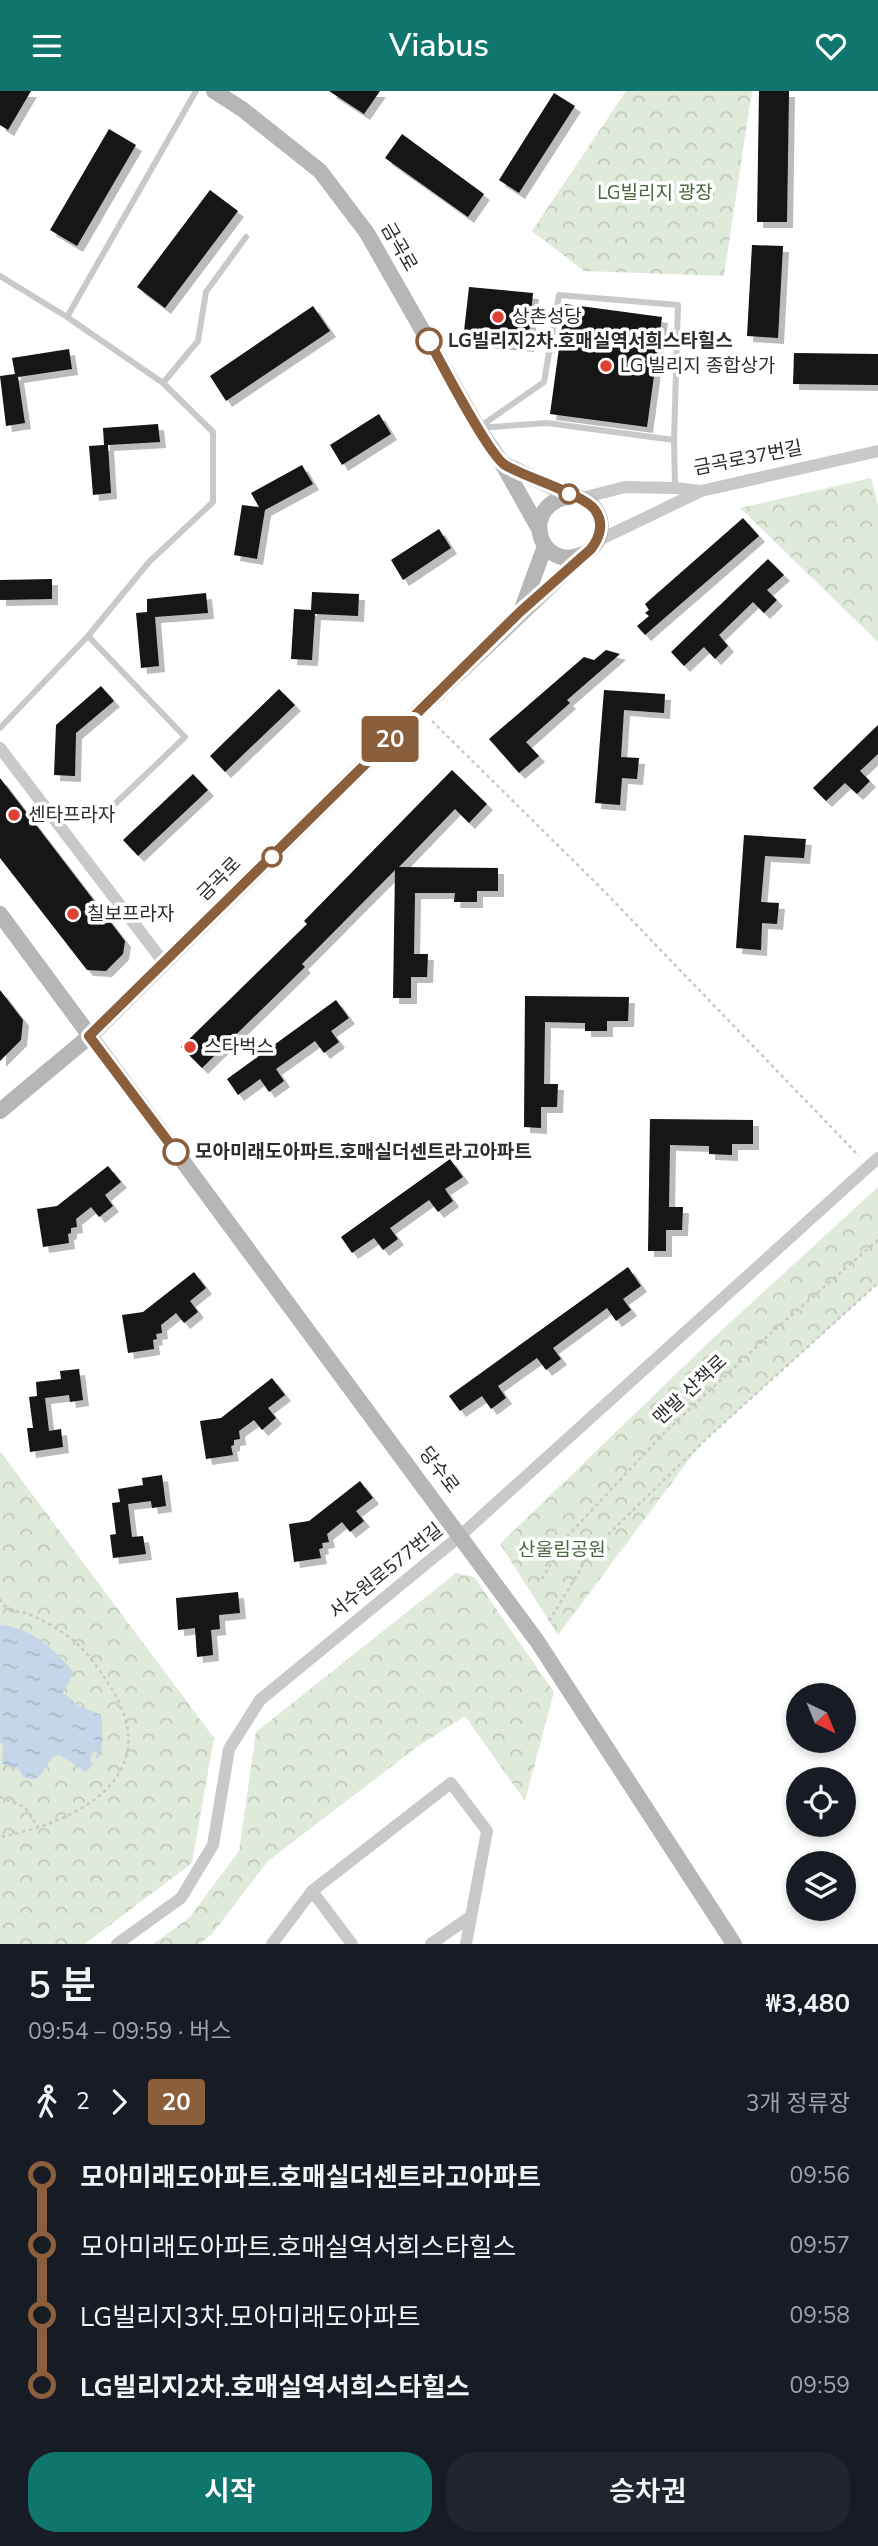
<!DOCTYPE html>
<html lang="ko">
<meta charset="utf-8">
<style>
body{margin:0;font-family:"Nunito Sans","Noto Sans KR",sans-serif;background:#20242c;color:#f1f3f6;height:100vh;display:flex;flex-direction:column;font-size:26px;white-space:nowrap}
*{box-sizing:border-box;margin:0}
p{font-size:23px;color:#9ea1a6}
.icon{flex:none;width:38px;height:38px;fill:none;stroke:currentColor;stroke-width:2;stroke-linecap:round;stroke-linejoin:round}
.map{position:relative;height:1853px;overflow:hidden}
.side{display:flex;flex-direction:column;background:#171b24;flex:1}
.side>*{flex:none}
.badge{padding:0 14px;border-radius:5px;font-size:24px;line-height:46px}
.needle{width:46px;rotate:137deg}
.controls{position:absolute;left:786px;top:1592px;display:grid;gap:14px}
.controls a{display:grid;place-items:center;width:70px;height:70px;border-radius:50%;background:#171b24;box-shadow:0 4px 10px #0003;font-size:35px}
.map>.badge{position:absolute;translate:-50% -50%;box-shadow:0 0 0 4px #fff}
.legs{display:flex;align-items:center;gap:10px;height:77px;padding:0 28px;font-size:23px}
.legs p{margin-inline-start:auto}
.overview{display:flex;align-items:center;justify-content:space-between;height:119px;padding:0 28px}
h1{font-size:38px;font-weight:600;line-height:52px}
.cta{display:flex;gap:14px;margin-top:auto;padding:14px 28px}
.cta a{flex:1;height:80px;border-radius:28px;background:#0f766e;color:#fff;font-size:28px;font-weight:600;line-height:80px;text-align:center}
.cta a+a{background:#20242c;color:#f1f3f6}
ul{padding:0 28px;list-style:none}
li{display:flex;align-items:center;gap:24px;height:70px;font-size:26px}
li i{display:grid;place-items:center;width:10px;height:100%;margin:0 9px;background:currentColor}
li i::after{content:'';width:18px;height:18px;margin:-9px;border:5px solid;border-radius:50%;background:#171b24}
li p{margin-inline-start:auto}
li:first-child i{background:linear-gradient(#0000 50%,currentColor 0)}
li:last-child i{background:linear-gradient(currentColor 50%,#0000 0)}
header{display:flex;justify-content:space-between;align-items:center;height:91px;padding:0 28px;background:#0f766e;color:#fff;font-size:32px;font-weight:600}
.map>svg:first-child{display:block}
</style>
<header><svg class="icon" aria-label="menu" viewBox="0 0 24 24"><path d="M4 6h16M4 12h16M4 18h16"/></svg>Viabus<svg class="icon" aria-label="heart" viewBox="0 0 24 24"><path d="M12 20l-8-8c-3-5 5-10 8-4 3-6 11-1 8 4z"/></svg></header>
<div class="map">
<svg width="878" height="1853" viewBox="0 0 878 1853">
<defs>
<pattern id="forest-crowns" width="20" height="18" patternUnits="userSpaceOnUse" patternTransform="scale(1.75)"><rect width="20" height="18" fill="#e0eada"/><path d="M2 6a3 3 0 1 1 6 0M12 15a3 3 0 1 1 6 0" fill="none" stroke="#c0c9bb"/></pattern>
<pattern id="water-ripples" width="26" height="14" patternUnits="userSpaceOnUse" patternTransform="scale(1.75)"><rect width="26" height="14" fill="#c6d6e9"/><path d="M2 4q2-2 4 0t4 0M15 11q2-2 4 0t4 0" fill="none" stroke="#aab8c8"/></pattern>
<filter id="shadow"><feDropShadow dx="6" dy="6" stdDeviation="0" flood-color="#0004"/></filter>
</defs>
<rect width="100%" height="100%" fill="#fff"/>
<path fill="url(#forest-crowns)" d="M626,0h126l-28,185 -140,-5 -52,-40z
M871,387l7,27v137l-138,-134z
M878,1096v97l-178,161 -142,190 -58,-91 211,-204z
M0,1360l214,287 -22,125 -107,81h-85z
M456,1482l18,4 80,115 -29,109 -60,-85 -48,31 -149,114 -56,73 -12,10h-47l36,-26 50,-67 17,-119z"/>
<path fill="url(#water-ripples)" d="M0,1534c31,2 56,25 74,48l-11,19 13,12 25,11c1,17 4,30 -3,44l-2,-1 1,-10 -3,1 -4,11 3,5 -7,7 -27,-17c-13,3 -12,19 -25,24l-11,-2 -4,-8 -17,-5 1,-17 -3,-6z"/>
<path fill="#131313" filter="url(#shadow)" d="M0,0h31l-23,39 -8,-5z
M329,0h51l-16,23z
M759,0h30l-2,131h-30z
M554,2l21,13 -56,87 -20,-13z
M109,38l27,16 -59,101 -27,-16z
M402,43l82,60 -16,23 -83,-59z
M210,99l28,21 -73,97 -28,-21z
M752,154l31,1 -5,92 -31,-2z
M469,196l64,6 -5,53 -65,-6z
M565,213l97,13 -15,110 -97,-13z
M313,215l17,25 -104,70 -16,-25z
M69,258l3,20 -54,8 7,46 -19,3 -6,-50 15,-2 -3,-16z
M794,262l84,1v31l-85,-1z
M379,323l12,20 -49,31 -12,-20z
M158,333l2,18 -52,3 3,48 -18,2 -4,-49 15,-1 -1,-17z
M302,374l11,19 -48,26 -8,49 -23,-4 8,-50 17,2 -8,-14z
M743,427l16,18 -114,99 -8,-9 12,-10 -4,-3 4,-3 -4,-6z
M439,438l12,19 -48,32 -12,-20z
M768,468l16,16 -17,15 10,10 -13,13 -11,-11 -34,33 9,11 -13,13 -11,-12 -20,19 -13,-14z
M52,488v20l-52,1v-20z
M312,501l47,2 -1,22 -43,-2 -3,46 -21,-1 3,-50 17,1z
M206,502l2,20 -53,4 4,49 -18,2 -5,-55 11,-1v-13z
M606,559l14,4 -53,46 3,3 -44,39 13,14 -20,17 -30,-34 95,-82 10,3z
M101,595l13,15 -38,32 -1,43 -21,-1 2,-50z
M279,598l16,16 -70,67 -15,-16z
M604,599l61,4 -1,19 -40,-3 -3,47 18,1 -2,21 -15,-1 -2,27 -25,-2z
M878,634v29l-18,17 10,10 -13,13 -12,-11 -19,18 -13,-13z
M452,679l35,34 -18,19 -14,-14 -56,58 99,1v23h-21v11h-23l1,-9h-40l-1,61h14l-1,23h-16v21h-18l2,-128 -93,94 3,3 -103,101 -21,-21 126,-123 -3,-3z
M193,683l15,16 -70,66 -15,-16z
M0,687l125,163 -2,13 -17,17 -19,-1 -87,-112z
M744,744l62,4 -2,19 -39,-2 -4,46 18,1 -2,21 -15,-1 -1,27 -25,-2z
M0,899l23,30 -2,20 -21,21z
M525,905l104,1 -1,24h-21v10h-22v-8l-40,-1 -1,62h14l-1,23h-16v21l-17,-1z
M336,909l13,18 -18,13 8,11 -15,11 -9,-12 -39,28 8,12 -15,11 -9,-13 -22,16 -11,-16z
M650,1028l103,1v24h-21v11l-23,-1v-8l-39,-1 -1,62h14l-1,23h-16v21h-18z
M450,1068l13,18 -18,12 8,12 -15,11 -9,-12 -39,28 8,11 -15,11 -9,-12 -22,15 -11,-16z
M108,1075l13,16 -16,13 8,11 -14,11 -8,-10 -15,12 1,8 -6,1v5l-3,1 1,9 -26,4 -6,-38 20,-3z
M628,1176l13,19 -18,13 8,11 -15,11 -9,-13 -54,40 8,11 -15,11 -9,-12 -39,28 8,12 -15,11 -9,-13 -22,15 -11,-15z
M194,1181l12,16 -16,13 8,11 -14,11 -8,-10 -15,12 1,8 -6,1 1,5 -4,1 1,9 -26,4 -6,-38 21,-3z
M79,1278l4,31 -13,2 -1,-7 -24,3 4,33 12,-2 2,18 -33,5 -3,-24h6l-4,-31 8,-1 -1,-14 25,-3 -1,-8z
M272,1287l13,17 -17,13 8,10 -14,12 -8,-10 -15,11 1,8 -6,1v5l-3,1 2,9 -27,4 -6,-38 21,-3z
M162,1384l4,31 -14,2 -1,-7 -23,3 4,33 11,-1 3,18 -33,4 -3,-23 6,-1 -4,-31 8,-1 -2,-13 25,-4 -1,-7z
M360,1390l13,17 -17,13 8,10 -14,11 -8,-10 -15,12 2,8 -7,1 1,5 -4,1 2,9 -27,4 -5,-38 20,-3z
M238,1501l2,21 -21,2 1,14 -9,1 2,25 -16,2 -2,-29 -17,2 -2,-32z"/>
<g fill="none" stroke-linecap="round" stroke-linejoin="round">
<path stroke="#c9c9c9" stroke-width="2.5" stroke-dasharray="3.5 3.5" stroke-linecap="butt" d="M432,630l167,165 260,270
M542,1488l23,-40 94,-101 111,-104 108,-94
M0,1508c2,4 5,9 10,11 5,2 11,2 16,3 17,6 33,17 47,27 16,14 29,33 40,51 52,88 -39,132 -113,146
M549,1530l43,-71 113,-110 173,-157
M0,1706l25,10 13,20"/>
<path stroke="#c9c9c9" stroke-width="6" d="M0,185l67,41 96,66 50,49v70l-64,60 -61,74 -88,92
M67,226l129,-226
M163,292l35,-42 8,-49 40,-55
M674,349l-127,-17 -69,5 66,-46 15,-87 119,10 -4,135 1,48
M88,545l97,101 -69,66"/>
<path stroke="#c9c9c9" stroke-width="12" d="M582,407l43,-11 50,1 26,3 177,-40
M597,450l104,-50
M0,657l165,216
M312,1800l40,53
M117,1853l64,-46 32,-53 16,-96 31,-49 201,-165 417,-377
M272,1853l40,-53 139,-108 36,48 -21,113
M431,1853l39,-27"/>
<path stroke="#b6b6b6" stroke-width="16" d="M214,0l28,18 78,62 47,62 111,195 24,35 36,64
M502,372c23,11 46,23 69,32 7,3 14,4 20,9 8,8 11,19 9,30 -3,11 -11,19 -22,22 -41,13 -59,-54 -5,-60
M522,518l23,-63
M0,823l537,727 197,303
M0,1020l90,-75 331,-327 162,-154"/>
</g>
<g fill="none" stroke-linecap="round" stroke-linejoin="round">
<defs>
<path id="line-1" d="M176,1061l-87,-116 432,-425 70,-62c9,-12 13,-26 4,-39 -10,-15 -71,-33 -90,-45 -17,-11 -63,-101 -76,-124"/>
</defs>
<use href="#line-1" stroke="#fff" stroke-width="16"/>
<use href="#line-1" stroke="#8b5e3c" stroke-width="10"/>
</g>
<g fill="#de4134" stroke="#fff" stroke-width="2.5">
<circle cx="498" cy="226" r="7"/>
<circle cx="606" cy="275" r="7"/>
<circle cx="14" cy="724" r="7"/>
<circle cx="73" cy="823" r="7"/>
<circle cx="190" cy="956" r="7"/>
</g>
<g fill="#fff" stroke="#8b5e3c" stroke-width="3.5">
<circle cx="429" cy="250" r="12"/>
<circle cx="569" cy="403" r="9"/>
<circle cx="272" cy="766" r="9"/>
<circle cx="176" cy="1061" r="12"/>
</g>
<g text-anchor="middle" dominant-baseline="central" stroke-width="7" stroke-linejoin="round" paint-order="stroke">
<g font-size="19" fill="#49663c" stroke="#fff">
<text x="655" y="102">LG빌리지 광장</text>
<text x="562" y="1459">산울림공원</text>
</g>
<g font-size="19" fill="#2c2c2c" stroke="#fff">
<text transform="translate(399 156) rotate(60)">금곡로</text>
<text transform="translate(748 367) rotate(-11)">금곡로37번길</text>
<text transform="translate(219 788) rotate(-45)">금곡로</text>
<text transform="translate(690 1299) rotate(-43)">맨발 산책로</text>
<text transform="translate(439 1379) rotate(53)">당수로</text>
<text transform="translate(386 1480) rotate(-39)">서수원로577번길</text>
</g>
<g font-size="19" fill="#2c2c2c" stroke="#fff" text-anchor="start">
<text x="512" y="226">상촌성당</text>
<text x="620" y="275">LG 빌리지 종합상가</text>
<text x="28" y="724">센타프라자</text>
<text x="87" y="823">칠보프라자</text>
<text x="204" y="956">스타벅스</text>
</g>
<g font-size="19" font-weight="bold" fill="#2c2c2c" stroke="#fff" text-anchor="start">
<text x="448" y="250">LG빌리지2차.호매실역서희스타힐스</text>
<text x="195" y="1061">모아미래도아파트.호매실더센트라고아파트</text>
</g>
</g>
</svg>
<div class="controls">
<a><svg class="needle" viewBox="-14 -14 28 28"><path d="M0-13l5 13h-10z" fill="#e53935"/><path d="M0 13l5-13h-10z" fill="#9ea1a6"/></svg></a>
<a><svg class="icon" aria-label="locate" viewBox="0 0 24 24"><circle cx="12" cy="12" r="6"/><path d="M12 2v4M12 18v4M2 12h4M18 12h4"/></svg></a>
<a><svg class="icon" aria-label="layers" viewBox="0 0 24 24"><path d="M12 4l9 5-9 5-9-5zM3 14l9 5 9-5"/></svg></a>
</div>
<b class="badge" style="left:390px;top:648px;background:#8b5e3c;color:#fff">20</b>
</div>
<section class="side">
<div class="overview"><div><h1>5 분</h1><p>09:54 – 09:59 · 버스</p></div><b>₩3,480</b></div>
<div class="legs"><svg class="icon" aria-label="walk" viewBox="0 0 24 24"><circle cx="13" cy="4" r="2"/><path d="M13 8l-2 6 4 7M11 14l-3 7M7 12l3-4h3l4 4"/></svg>2<svg class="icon" aria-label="forward" viewBox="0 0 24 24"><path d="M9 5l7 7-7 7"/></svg><b class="badge" style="background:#8b5e3c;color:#fff">20</b><p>3개 정류장</p></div>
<ul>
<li><i style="color:#8b5e3c"></i><b>모아미래도아파트.호매실더센트라고아파트</b><p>09:56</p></li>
<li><i style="color:#8b5e3c"></i><span>모아미래도아파트.호매실역서희스타힐스</span><p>09:57</p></li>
<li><i style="color:#8b5e3c"></i><span>LG빌리지3차.모아미래도아파트</span><p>09:58</p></li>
<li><i style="color:#8b5e3c"></i><b>LG빌리지2차.호매실역서희스타힐스</b><p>09:59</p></li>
</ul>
<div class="cta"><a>시작</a><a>승차권</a></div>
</section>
